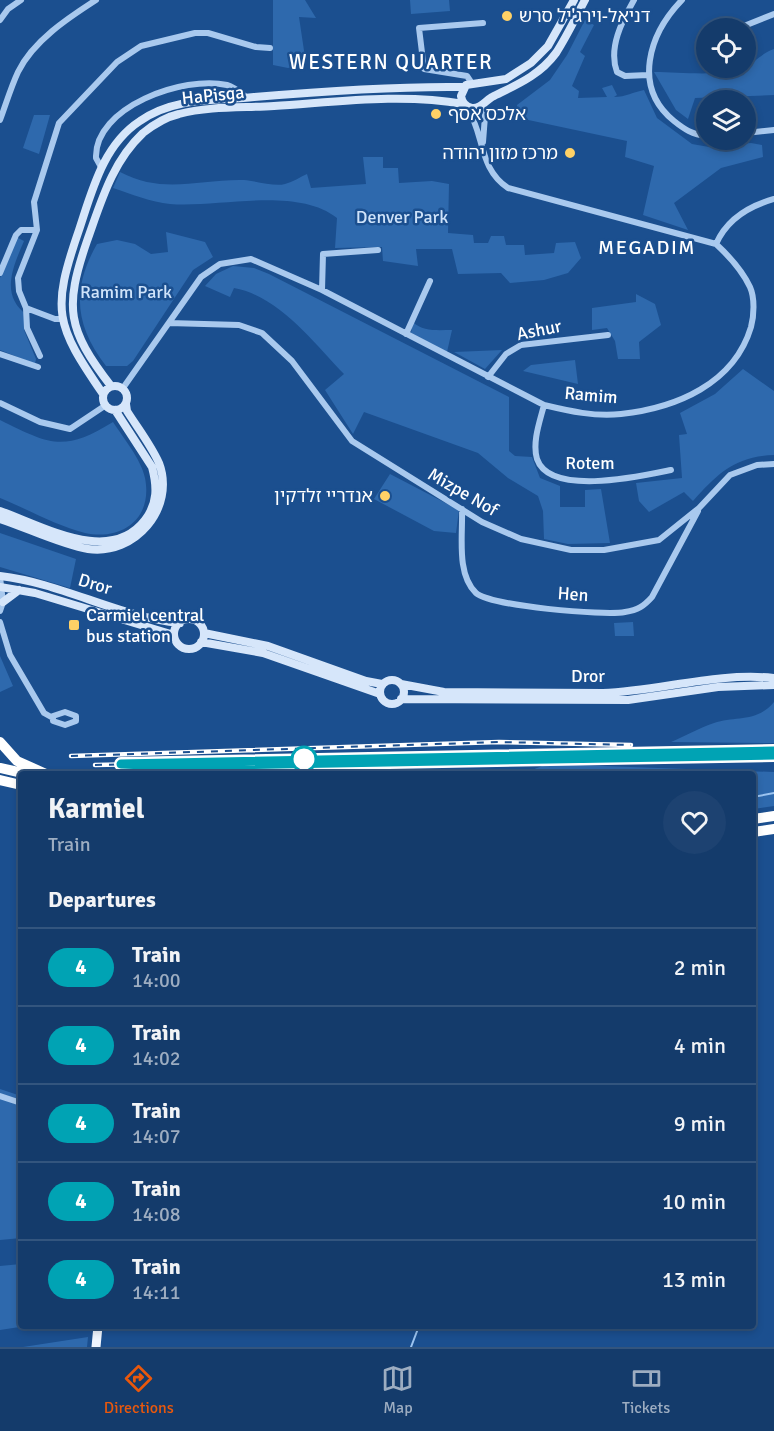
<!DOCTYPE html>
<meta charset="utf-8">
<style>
body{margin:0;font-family:Signika,"Noto Sans Hebrew",sans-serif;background:#1d4271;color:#f1f3f6;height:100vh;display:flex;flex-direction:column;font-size:22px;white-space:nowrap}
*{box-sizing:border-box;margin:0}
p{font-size:20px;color:#9dadc1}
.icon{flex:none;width:33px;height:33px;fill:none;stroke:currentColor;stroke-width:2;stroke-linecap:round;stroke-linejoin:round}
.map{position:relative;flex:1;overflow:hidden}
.drawer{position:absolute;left:18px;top:771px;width:738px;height:558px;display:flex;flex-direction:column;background:#143b6b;border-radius:6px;box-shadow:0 3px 9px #0003,0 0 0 2px #33557e}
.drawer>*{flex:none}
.badge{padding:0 12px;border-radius:20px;font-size:21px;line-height:39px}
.controls{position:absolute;left:696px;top:18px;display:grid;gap:12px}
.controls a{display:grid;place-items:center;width:60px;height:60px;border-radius:50%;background:#143b6b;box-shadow:0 3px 9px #0003,0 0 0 2px #33557e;font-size:30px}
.map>.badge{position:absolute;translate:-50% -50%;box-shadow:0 0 0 3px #fff}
h2{padding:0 30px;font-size:22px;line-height:54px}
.round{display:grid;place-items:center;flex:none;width:63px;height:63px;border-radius:32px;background:#1d4271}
.summary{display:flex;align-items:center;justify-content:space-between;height:102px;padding:0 30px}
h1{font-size:28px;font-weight:700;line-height:45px}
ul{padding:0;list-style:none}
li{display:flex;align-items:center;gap:18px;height:78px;padding:0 30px;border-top:2px solid #33557e}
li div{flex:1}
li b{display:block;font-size:22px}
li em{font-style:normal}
li .badge{min-width:66px;font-weight:700;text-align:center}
.menu{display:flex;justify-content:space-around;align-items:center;height:84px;border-top:2px solid #33557e;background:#143b6b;font-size:16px;color:#9dadc1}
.menu a{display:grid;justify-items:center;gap:3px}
.menu .current{color:#ea580c}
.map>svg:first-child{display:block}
</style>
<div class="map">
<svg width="774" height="1347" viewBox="0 0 774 1347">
<rect width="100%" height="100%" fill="#1b4f8f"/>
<path fill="#2e69ad" d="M273,0h32l11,18 -17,-1 7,47 -18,4 -15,-3z
M410,0h39l1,11 -39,3z
M585,20l9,5 -14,27 5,4 -13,30 7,5 -1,7 29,-1 -5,-9 10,-3 5,10 -3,2c12,0 19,-5 30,-7l13,28 35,26 17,3 42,-4 11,2 1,12 -42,11 -47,35 14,27 -45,-15 11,-49 -29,-9 2,-16 -108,-23 -2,-13 33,-25 17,-25z
M774,49v46l-79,3 -7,21 -12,-9 -22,-38c27,0 65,5 89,-4 11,-4 18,-15 31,-19z
M34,115h16l-11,39 -16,-6z
M363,157h20v11h15l1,15 33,-2 17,3 -1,49 25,2 1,8h14l3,-7h13l2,9h18l1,10 29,-2 2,-10 19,-1 6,16 -13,15 -24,7 -34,3 -9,-10 -43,1 -6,-25h-36l2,17 -35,-5 -1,-14 -47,1 2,-30c-41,-32 -118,-10 -167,-14 -19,-2 -39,-10 -57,-16l7,-16c44,23 78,7 124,8 12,1 31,7 41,4 8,-2 15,-7 22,-10l4,14 55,-4z
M166,232l39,10 8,15 -20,13 -60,91 -6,5h-21c-32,-41 -34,-78 -9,-122l20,-4 18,4 16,10 17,-2z
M16,237l8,4c-12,28 -24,55 4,75l-4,14 12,29 -1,5 -35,-14v-72z
M233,266l21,2 15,6 240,123v54l6,5 17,1 8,21 20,8v21h25v-17l16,-1 9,54 -42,1 -24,-5 -1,-28 -5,-15 -30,-18 -30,-25 -114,-41 -11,22 -28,-44 19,-16c-30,-31 -65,-78 -110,-86l-4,9 -25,-11 11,-12z
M636,294l19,10 6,21 -22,17 1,17h-22l-3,-18 -8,-13 -15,2v-22l44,-6z
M413,322c10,10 25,8 39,8l-5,22 -36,-19z
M502,350l-17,19 -31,-17z
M575,360l3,24 -55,-13 8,-6z
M743,369l31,22v64c-39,1 -57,19 -81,46l-9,-9 -35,20 -10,-11 -3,-18 46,-5 -3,-43 8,-1 -7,-21 35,-19z
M0,420c49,24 63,33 113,2 11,17 28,37 32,56 8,40 -22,63 -60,55 -28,-7 -58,-24 -85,-35z
M390,474l69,36 -3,23 -22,-2 -60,-32z
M0,533l76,26 -6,29 -70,-21z
M633,622l1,14h-19l-1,-13z
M0,656l13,30 -13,6z
M774,702v41l-103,-1c14,-6 28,-14 43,-19 21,-7 43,0 60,-21z
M547,764l227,8v34l-21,3v-35h-231z
M0,1089l21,7v142l-21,2z
M21,1264v62h5l-26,4v-64z
M88,1337l-1,10h-64z"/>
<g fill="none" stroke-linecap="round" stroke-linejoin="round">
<path stroke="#9cc4f0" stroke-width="2" d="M753,797l21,-4
M411,1347l8,-21"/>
<path stroke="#a9c9ee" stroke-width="6" d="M634,0c-12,21 -26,48 -17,72l8,4 23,-1
M682,0c-33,34 -50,87 -8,121 10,8 19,14 32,15
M0,20l8,-11 13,-9
M739,28l35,-14
M471,82l-4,-6 -43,-7 -5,-41 64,-5
M0,120c6,-16 11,-33 18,-48 15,-31 50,-54 78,-72
M746,133l28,-3
M483,142l2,-26 -2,-11
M101,167l-5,-9c-2,-51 88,-83 131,-73 7,2 14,8 19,12
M716,244c11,-25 33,-38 58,-45
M0,273l16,-38 5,-5h16
M322,290l1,-36 55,-4
M26,308l1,20 13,28
M62,319h-7l-29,-11 -7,-17 -1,-13 19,-48 -3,-28 25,-79 58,-61 24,-16 54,-13h13l48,14 14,1
M169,323l70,2 23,8 30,28 60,80 130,81 39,17 50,11h33l55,-10 40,-32 31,-33 27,-10 17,-1
M406,334l24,-53
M0,354l38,13
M488,377l18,-23 15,-9 87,-10
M123,388l78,-111 19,-13 31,-5 71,31 222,115c25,6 51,12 77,9 55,-6 113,-30 130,-87 3,-11 4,-29 -1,-40 -8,-17 -21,-31 -34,-43l-208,-56c-30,-20 -23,-53 -41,-81
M0,403l40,19 30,7 36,-24
M544,405c-4,16 -12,37 -7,54 13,38 105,17 134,11
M462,509c1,26 -6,65 14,84 14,13 128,23 149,19 13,-2 19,-6 27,-15l46,-86
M0,577l3,25 -3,9
M0,622l10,33 34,58 9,5
M65,712l11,4v5l-11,4 -12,-4v-5z
M0,1096l21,7"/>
<path stroke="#d6e6fa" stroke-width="8" d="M574,0l-26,46 -17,17 -25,16 -40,6 -5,11c1,6 4,11 11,12 9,1 13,-7 20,-11 24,-12 47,-21 64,-44 11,-17 20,-36 29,-53
M103 398a12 12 0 1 1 24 0a12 12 0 1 1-24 0Z
M111,386c-44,-57 -47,-78 -24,-145 14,-39 25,-79 56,-108 10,-8 23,-16 36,-19 30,-8 64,-6 95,-8 63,-4 127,-13 190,-2
M103,394c-48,-70 -52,-83 -24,-164 13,-39 24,-85 61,-109 34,-24 75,-20 114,-24 70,-6 139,-11 209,-10
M0,511c43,15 110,55 145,9 13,-17 12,-34 7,-53l-37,-57
M0,519c25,8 62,26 88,30 47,7 88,-41 71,-86 -8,-18 -22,-36 -32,-52l-1,-7
M0,576c62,7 118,41 180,47
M0,587l35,6 139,42
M3,602l16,-12
M174 634a15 15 0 1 1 30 0a15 15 0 1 1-30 0Z
M204,633l64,13 98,35 16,3
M201,642l62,11 117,41
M380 692a12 12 0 1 1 24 0a12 12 0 1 1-24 0Z
M401,684l43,8 159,1c57,-2 113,-21 171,-15
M401,699l227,1 90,-13 56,-2"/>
<path stroke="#f0f6ff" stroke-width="9" d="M96,1347l2,-21"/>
<path stroke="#fff" stroke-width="10" d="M0,742l17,19 29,13
M0,768l27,6
M0,780l21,5
M753,819l21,-3
M753,832l21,-3"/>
<defs>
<path id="rail" d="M71,756l428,-14 132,3
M95,765l679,-14"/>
</defs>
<use href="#rail" stroke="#fff" stroke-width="4.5"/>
<use href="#rail" stroke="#1b4f8f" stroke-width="2" stroke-dasharray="7" stroke-linecap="butt"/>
</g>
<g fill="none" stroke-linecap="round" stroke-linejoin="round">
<defs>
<path id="line" d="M774,751l-653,13 51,2 602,-11"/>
</defs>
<use href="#line" stroke="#fff" stroke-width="14"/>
<use href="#line" stroke="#00a3b4" stroke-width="9"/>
</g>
<g fill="#ffd166" stroke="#1b4f8f" stroke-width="2">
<circle cx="507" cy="16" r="6"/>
<circle cx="436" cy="114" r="6"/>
<circle cx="570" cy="153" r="6"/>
<circle cx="385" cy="496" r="6"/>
<rect x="68" y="619" width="12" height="12" rx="3"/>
</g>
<circle fill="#fff" stroke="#00a3b4" stroke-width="3" cx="304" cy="759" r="12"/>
<g text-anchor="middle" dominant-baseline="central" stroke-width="5" stroke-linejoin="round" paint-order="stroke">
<g font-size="18" fill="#fff" stroke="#1b4f8f" text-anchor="start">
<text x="519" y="16">דניאל-וירג'יל סרש</text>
<text x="448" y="114">אלכס אסף</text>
<text x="558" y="153" text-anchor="end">מרכז מזון יהודה</text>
<text x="373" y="496" text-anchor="end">אנדריי זלדקין</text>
<text x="86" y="615">Carmiel central<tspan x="86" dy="21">bus station</tspan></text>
</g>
<g font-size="18" fill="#fff" stroke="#1b4f8f">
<text transform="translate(213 95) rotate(-6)">HaPisga</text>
<text transform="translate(539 330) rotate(-11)">Ashur</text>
<text transform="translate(591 395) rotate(5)">Ramim</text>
<text x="590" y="463">Rotem</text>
<text transform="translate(463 492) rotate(30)">Mizpe Nof</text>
<text transform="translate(95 584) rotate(17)">Dror</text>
<text transform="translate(573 594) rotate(4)">Hen</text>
<text x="588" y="676">Dror</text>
</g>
<g font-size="18" fill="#cfe3fa" stroke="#1b4f8f">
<text x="402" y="217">Denver Park</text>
<text x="126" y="292">Ramim Park</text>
</g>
<g font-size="20" letter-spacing="1.5" fill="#fff" stroke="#1b4f8f">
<text x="647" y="247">MEGADIM</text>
</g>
<g font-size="21" letter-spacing="1.5" fill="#fff" stroke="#1b4f8f">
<text x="391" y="62">WESTERN QUARTER</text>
</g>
</g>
</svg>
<div class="controls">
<a><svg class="icon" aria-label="locate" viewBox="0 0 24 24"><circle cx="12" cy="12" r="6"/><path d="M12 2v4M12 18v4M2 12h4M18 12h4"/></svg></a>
<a><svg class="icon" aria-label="layers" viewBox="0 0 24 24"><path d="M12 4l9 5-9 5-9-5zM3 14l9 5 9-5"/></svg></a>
</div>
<section class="drawer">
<div class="summary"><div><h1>Karmiel</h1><p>Train</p></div><a class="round"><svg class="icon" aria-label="heart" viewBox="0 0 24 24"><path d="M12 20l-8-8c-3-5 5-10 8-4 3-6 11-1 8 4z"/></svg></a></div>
<h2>Departures</h2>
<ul>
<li><span class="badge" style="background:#00a3b4;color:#fff">4</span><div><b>Train</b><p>14:00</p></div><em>2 min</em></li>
<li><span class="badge" style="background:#00a3b4;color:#fff">4</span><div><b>Train</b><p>14:02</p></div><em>4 min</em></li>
<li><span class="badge" style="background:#00a3b4;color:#fff">4</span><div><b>Train</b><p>14:07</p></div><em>9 min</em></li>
<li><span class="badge" style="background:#00a3b4;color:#fff">4</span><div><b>Train</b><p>14:08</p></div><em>10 min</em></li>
<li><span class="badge" style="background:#00a3b4;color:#fff">4</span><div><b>Train</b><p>14:11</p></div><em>13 min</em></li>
</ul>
</section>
</div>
<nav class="menu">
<a class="current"><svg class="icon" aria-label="directions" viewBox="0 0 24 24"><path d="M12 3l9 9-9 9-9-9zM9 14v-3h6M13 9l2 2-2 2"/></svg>Directions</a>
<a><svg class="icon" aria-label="map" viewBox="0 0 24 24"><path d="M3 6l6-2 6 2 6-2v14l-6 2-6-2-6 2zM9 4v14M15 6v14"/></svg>Map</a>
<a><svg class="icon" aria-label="tickets" viewBox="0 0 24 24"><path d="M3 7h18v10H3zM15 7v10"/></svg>Tickets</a>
</nav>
